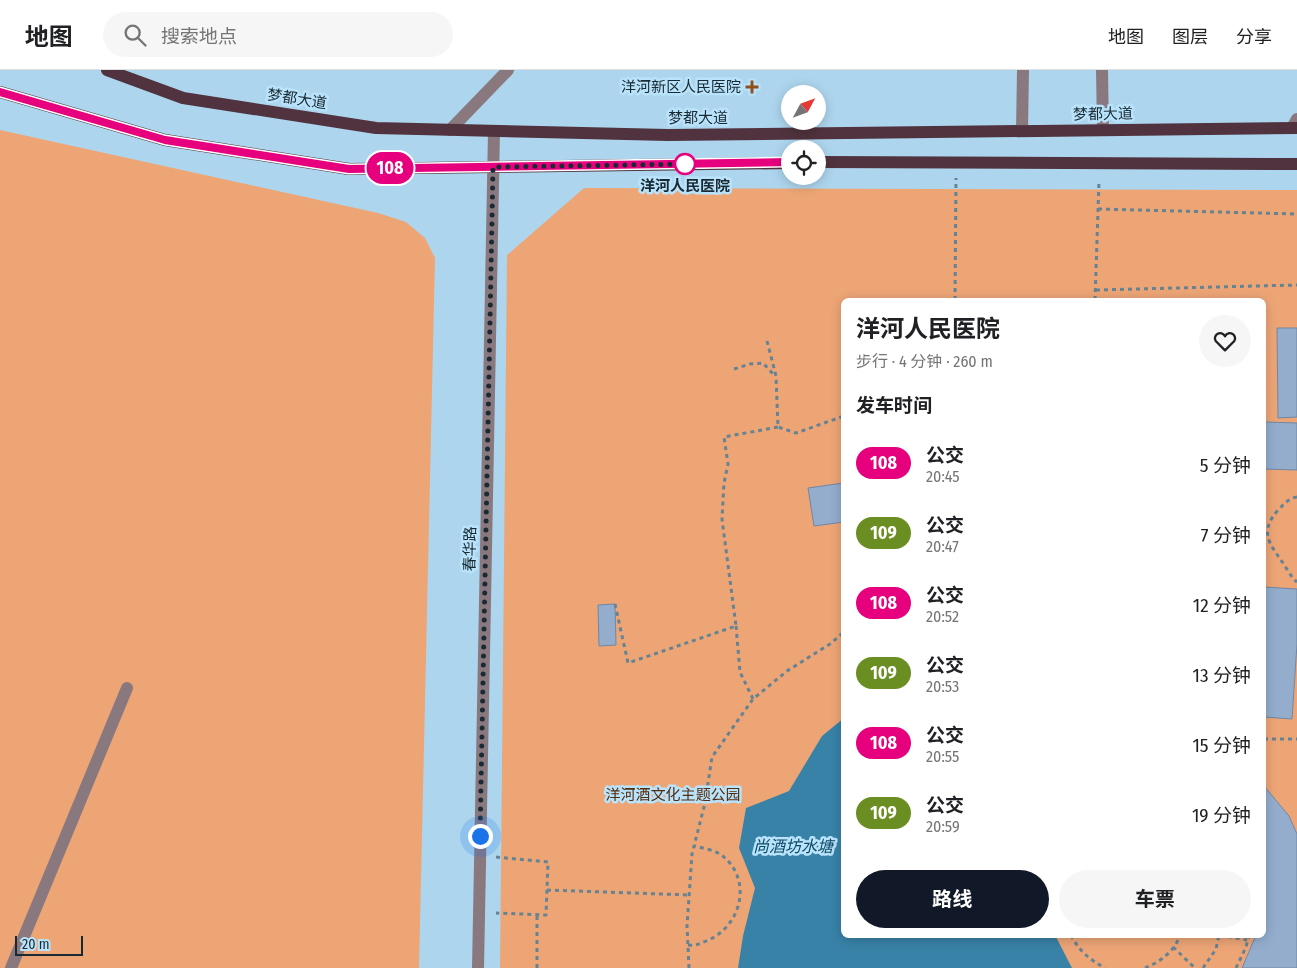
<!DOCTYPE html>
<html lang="zh">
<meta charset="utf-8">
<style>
body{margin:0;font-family:"Fira Sans Condensed","Noto Sans SC",sans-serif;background:#f6f6f6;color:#202124;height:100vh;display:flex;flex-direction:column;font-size:19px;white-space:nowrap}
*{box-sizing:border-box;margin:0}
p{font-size:16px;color:#757577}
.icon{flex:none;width:28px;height:28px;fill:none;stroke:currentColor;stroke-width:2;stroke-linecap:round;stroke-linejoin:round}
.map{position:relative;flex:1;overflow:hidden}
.panel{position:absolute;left:841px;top:228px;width:425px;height:640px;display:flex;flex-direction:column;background:#fff;border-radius:8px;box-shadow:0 2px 12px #0003}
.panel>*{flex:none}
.badge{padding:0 10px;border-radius:16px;font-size:18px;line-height:32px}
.needle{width:32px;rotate:49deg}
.buttons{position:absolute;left:781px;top:15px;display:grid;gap:10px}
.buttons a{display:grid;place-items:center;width:45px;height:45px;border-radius:50%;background:#fff;box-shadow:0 2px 12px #0003;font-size:25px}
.scale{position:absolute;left:15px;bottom:12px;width:68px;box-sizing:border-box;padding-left:5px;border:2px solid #1a2a33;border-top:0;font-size:14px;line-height:18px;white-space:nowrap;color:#1a2a33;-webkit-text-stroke:4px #b9e3fb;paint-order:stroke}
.you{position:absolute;width:25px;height:25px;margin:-12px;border:4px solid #fff;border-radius:50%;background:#1a73e8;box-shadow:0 0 0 8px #1a73e833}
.map>.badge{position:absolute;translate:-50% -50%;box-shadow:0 0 0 2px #fff}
h2{padding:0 15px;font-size:19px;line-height:45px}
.round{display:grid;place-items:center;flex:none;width:52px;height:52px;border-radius:26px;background:#f6f6f6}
.head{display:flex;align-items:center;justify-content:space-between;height:85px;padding:0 15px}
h1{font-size:24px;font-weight:700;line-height:38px}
.primary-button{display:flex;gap:10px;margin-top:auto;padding:10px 15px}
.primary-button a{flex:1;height:58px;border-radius:30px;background:#111827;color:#fff;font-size:20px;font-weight:700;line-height:58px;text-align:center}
.primary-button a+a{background:#f6f6f6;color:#202124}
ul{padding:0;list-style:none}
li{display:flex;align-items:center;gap:15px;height:70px;padding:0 15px}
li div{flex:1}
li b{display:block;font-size:19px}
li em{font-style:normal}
li .badge{min-width:55px;font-weight:700;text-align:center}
header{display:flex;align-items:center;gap:30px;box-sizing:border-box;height:70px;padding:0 25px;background:#fff;border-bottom:1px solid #e0e0e0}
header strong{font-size:24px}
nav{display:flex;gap:28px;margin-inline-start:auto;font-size:18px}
.search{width:350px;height:45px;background:#f6f6f6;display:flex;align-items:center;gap:12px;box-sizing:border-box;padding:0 18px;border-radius:28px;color:#757577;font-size:19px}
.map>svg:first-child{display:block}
</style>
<header>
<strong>地图</strong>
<div class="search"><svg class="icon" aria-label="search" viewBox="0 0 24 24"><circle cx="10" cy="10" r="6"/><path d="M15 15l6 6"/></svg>搜索地点</div>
<nav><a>地图</a><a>图层</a><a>分享</a></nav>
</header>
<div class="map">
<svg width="1297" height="898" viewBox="0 0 1297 898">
<rect width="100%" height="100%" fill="#add6ee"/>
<path fill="#eda576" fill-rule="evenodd" d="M0,60l378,83 28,9 19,16 10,20 -16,710h-419z
M584,118l713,2v778h-797l7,-713zM844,230h420v635h-420z"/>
<path fill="#3882a8" d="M844,648v217h211l17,33h-334l5,-32 12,-48 -16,-40 7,-40 43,-17 33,-55z"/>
<path fill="#94adcd" stroke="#6f87a6" d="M1277,258h20v89l-19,1z
M1264,352l33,1v47l-33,-1z
M844,413v39l-30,4 -6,-38z
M1264,517l33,2v55l-5,75 -28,-2z
M615,534l1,41 -17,1 -1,-41z
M1264,716l25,30 8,18v134h-55l14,-33h8z"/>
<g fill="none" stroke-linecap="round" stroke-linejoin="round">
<path stroke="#668393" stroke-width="3" stroke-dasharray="4 4" stroke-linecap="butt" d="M1098,139l199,5
M1096,220l201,-5
M955,230l1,-122
M1095,230l4,-119
M767,271l9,35 2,51 18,6 48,-17
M734,299l16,-5 13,-1 12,13
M843,346l1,9
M1297,427c-8,1 -13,7 -19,13 -19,22 -9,33 5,53 4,6 8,14 14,19
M615,534l13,59 108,-37 -14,-107 2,-36 4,-19 -4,-27 54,-10
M736,556l4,46 13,27
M1264,669h33
M496,787l52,5 -2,53 -50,-2
M547,820l143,5
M1071,865c8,16 18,24 34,33
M1220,865l27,5
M688,875c8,1 11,-1 18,-4 36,-14 48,-63 14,-87 -7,-4 -18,-6 -25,-8
M1173,877l22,21
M537,898v-53
M689,898l-2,-42 5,-72 13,-51 7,-46 41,-58 34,-28 43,-27 14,-12
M1145,898c15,-6 30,-17 35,-33
M1203,898l13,-19 3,-14
M1236,898l10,-21 3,-12"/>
<path stroke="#8a787f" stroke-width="12" d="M1102,0l1,60
M1292,58l5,-9
M450,60l58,-60
M1022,61l1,-61
M11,898l116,-280
M478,898l16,-837"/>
<path stroke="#50333e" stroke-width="12" d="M107,0l76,28 193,30 292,7 629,-7
M0,22l165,48 184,29 441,-6
M818,92l479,2"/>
</g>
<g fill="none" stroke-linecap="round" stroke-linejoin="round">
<defs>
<path id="line" d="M0,22l165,48 184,29 441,-7"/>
</defs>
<use href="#line" stroke="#fff" stroke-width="11"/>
<use href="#line" stroke="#e6007e" stroke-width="8"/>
<path stroke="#1a2a33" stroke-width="5" stroke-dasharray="0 9" d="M480,766l13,-669 198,-3h-6"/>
</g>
<path fill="#904f1b" stroke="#b9e3fb" stroke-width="2" d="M749.5 9.5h5v5h5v5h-5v5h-5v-5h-5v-5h5z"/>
<circle fill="#fff" stroke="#e6007e" stroke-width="2.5" cx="685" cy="94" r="10"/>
<g text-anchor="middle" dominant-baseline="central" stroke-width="5" stroke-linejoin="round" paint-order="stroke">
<g font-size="15" fill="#1a2a33" stroke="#b9e3fb" text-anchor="end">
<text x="741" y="17">洋河新区人民医院</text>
</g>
<g font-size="15" fill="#1a2a33" stroke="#b9e3fb">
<text transform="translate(297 29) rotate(9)">梦都大道</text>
<text transform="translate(1103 44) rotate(-1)">梦都大道</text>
<text x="698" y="48">梦都大道</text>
<text transform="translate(470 479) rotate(-89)">春华路</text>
</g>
<g font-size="15" font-weight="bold" fill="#1a2a33" stroke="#b9e3fb">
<text x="685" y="116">洋河人民医院</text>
</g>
<g font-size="15" fill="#552c0c" stroke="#b9e3fb">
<text x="673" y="725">洋河酒文化主题公园</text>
</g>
<g font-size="16" font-style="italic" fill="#0b4864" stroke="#b9e3fb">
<text x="793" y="776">尚酒坊水塘</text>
</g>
</g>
</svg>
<div class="buttons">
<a><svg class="needle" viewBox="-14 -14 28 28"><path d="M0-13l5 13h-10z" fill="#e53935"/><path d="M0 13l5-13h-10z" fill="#757577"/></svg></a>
<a><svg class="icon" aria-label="locate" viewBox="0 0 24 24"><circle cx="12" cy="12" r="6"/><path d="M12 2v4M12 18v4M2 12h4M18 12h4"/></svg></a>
</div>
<div class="scale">20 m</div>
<div class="you" style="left:480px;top:766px"></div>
<b class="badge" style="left:390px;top:98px;background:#e6007e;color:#fff">108</b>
<section class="panel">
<div class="head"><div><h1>洋河人民医院</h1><p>步行 · 4 分钟 · 260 m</p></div><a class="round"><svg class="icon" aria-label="heart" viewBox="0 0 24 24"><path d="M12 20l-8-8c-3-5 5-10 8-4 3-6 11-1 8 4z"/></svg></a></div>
<h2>发车时间</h2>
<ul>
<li><span class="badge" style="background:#e6007e;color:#fff">108</span><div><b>公交</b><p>20:45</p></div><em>5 分钟</em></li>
<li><span class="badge" style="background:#6b8e23;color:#fff">109</span><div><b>公交</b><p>20:47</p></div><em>7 分钟</em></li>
<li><span class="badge" style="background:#e6007e;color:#fff">108</span><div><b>公交</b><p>20:52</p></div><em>12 分钟</em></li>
<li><span class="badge" style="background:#6b8e23;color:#fff">109</span><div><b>公交</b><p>20:53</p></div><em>13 分钟</em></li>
<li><span class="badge" style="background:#e6007e;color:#fff">108</span><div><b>公交</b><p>20:55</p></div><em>15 分钟</em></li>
<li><span class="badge" style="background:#6b8e23;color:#fff">109</span><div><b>公交</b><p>20:59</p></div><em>19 分钟</em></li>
</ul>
<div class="primary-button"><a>路线</a><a>车票</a></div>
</section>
</div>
